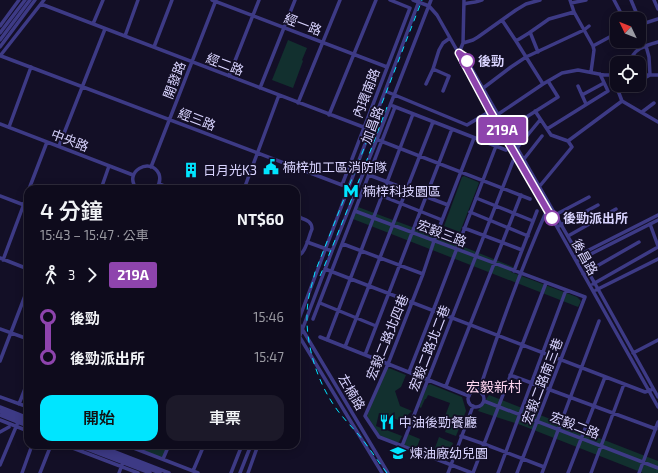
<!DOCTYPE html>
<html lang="zh-TW">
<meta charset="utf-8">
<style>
body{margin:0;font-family:"Exo 2","Noto Sans TC",sans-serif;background:#1c1929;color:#f1f3f6;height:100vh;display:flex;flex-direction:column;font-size:15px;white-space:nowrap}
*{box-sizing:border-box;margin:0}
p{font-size:13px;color:#9b9ba3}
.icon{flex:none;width:22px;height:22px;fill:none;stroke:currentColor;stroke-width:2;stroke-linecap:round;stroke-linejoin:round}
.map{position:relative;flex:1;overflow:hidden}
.details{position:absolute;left:24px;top:185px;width:276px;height:264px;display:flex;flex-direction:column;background:#0e0b1c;border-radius:12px;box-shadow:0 2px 10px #0003,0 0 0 1px #2e2b3b}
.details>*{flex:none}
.badge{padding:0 8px;border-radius:3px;font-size:14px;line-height:26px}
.needle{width:26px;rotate:313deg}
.controls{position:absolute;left:610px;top:12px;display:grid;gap:8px}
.controls a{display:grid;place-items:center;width:36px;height:36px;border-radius:8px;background:#0e0b1c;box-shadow:0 2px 10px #0003,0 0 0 1px #2e2b3b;font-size:20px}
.map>.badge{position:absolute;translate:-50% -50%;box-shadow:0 0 0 2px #fff}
.legs{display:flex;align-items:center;gap:6px;height:44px;padding:0 16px;font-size:13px}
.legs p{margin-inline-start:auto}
.head{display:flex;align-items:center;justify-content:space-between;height:68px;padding:0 16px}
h1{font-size:22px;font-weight:600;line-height:30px}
.button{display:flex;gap:8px;margin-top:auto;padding:8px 16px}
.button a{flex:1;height:46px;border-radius:12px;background:#00e5ff;color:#111;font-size:16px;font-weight:600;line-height:46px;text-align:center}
.button a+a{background:#1c1929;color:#f1f3f6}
ul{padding:0 16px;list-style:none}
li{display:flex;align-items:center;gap:14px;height:40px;font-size:15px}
li i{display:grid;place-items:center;width:6px;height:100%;margin:0 5px;background:currentColor}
li i::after{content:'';width:10px;height:10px;margin:-5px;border:3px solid;border-radius:50%;background:#0e0b1c}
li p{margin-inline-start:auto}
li:first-child i{background:linear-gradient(#0000 50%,currentColor 0)}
li:last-child i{background:linear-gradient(currentColor 50%,#0000 0)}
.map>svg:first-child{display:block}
</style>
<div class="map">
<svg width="658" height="473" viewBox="0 0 658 473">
<rect width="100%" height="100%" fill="#130f26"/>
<path fill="#12302f" d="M288,40l19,8 -5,12 1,1 -10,27 -21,-8z
M464,176l14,6 1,1 -19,49 -16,-6 18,-49z
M358,207l89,33 66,27 -2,5 66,25 4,4 -3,6 -225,-88z
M389,368l17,7 -5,12 -6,4 5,15 12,5 -11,10 -22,-8 -3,13 26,10 -3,6h-3l-16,-6 -13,-20 18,-46z
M430,384l32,13c0,0 4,13 4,14l-10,25 -11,-4 4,-11 -5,-2 6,-16 -22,-8 -2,4h-1l-4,9 -2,-1 8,-21z
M489,395l169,66v12h-15l-122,-48 -43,-14z
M408,434l12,5 -3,8 8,3 2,-3 8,1 4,-11 14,6 -6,17 -2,1 -39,-14 -2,-3z
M126,445h43l-6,14z"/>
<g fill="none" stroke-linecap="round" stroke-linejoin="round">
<path stroke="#3d3a85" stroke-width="3.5" d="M212,0l175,67
M413,0l16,6 8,9 115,203 106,189
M570,0l4,12 19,34 1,4 -3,22
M614,0l10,19
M631,0l8,19
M654,0l4,9
M571,3l15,-3
M41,4l338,129
M464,4c6,-2 12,-1 18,-4
M502,20l14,21 27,43
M93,24l10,-24
M639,25l19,-6
M0,26l19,-26
M530,32l8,20
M0,33l25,-33
M125,36l13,-36
M0,40l30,-40
M516,41l13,-8 20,-14 25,-7
M463,43l10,-3 5,-3 38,-27 10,-6 14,-4
M593,46l24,-13
M0,47l35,-47
M154,47l18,-47
M459,53l4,-10 1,-43
M460,54l5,3 133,232 60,108
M0,56l44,-56
M1,56l341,129 68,-177 -20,-8
M631,63c0,-14 16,-18 27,-21
M433,69l16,7 -6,15
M612,75l10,26 36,21
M639,75h19
M229,76l30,-76
M639,81l11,-6 -1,-18 -3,-11
M426,84l7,-15 6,-19 4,-7 7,-5
M578,86l8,18
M260,88l35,-88
M482,89l29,-22 15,-10 58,-27 5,-4
M618,90l12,-5
M385,91l82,34 25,-15
M582,95l22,-12
M298,103l42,-103
M393,106l113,44
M535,111l16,24 17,6 54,-40
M642,112l12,-9
M329,115l47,-115
M497,115l46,-31 19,-11 16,-3 26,5h13
M0,124l133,51
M9,127l22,-60
M547,129l61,-38 -8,-17
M507,132l15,-9 6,-7 30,-19 -10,-16
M368,136l162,63
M59,146l46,-117
M517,148l23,-28
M524,159l18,-23
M151,167l65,-167
M369,175l79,30
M159,184l13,5
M539,187l33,-40 -4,-6
M29,189l18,-47
M101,189l8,-23
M137,189c-15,-17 14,-33 22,-15 2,6 0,11 -3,15
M244,189l35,-94
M0,196l24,9
M382,196l60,24
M476,198l57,23
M355,211l230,86 -68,176
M470,212l58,24
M296,213l5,5
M555,215l34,-18
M296,221l5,-3c6,2 11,4 11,11 -4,9 -6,25 -16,28
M650,224l8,22
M557,227l41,-22
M464,228l58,22
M568,236l48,-27
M307,242l25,9
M343,244l80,30
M577,256l81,-41
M0,258l28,11
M3,260l25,-67
M579,260l79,-40
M325,269l320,123 6,-2
M514,271l23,-60
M583,274l56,-32
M593,284l65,-37
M596,290l62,-31
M320,303l56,23
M313,319l82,-212
M298,322l90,151
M296,327l123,-326
M0,329l28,10
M296,331l86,142
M320,337l149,59
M327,340l86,-226
M296,346l36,-95 45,-112 54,-139
M345,347l88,-225
M633,353l25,-13
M365,355l87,-226
M0,361l28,-73
M409,372l24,-61 63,-165
M510,375l146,54
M446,386l75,-191
M479,391c20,-61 42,-123 68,-181
M468 399a8 8 0 1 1 16 0a8 8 0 1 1-16 0Z
M0,397l28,10
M484,401l174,67
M19,404l9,-23
M0,407l28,11
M0,411l28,11
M0,415l28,11
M0,420l28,11
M0,432l9,-5
M461,436l23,8 60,23
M65,445l73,28
M77,445l73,28
M87,445l73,28
M97,445l72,28
M126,445l72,28
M402,446l111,-285
M163,459l6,-14
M0,465l21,-50
M193,471l11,-26
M22,473l9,-25
M40,473l11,-28
M119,473l3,-8
M231,473l11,-28
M240,473l11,-28
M248,473l10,-28
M448,473l25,-67
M472,473l-93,-36 -14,-21 23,-52 35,-90 11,-33 40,-103
M473,473l73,-190
M498,473l68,-183
M542,473l57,-152
M568,473l37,-96
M591,473l33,-89
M639,473l19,-51"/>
<path stroke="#00e5ff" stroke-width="1" stroke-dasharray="6 5" stroke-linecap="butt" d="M320,276c24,-56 46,-113 67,-169
M387,473c-10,-13 -19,-27 -29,-39 -7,-8 -14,-15 -20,-23 -22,-29 -35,-73 -30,-109 1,-10 5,-20 7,-30l69,-174 38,-98"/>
</g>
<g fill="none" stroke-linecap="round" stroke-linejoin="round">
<defs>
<path id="line-1" d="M467,61l-2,-4 -6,-4 31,58 62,107"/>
</defs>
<use href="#line-1" stroke="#fff" stroke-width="9"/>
<use href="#line-1" stroke="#8e44ad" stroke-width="6"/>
</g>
<defs>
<symbol id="civic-bare" viewBox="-9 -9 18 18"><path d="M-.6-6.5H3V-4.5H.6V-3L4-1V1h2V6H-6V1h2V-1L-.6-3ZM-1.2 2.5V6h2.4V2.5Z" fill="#00e5ff" stroke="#130f26" stroke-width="2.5" paint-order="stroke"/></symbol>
<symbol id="building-bare" viewBox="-9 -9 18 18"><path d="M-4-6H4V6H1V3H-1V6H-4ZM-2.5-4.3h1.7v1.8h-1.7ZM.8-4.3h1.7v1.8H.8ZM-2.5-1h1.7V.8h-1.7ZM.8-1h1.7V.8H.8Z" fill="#00e5ff" stroke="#130f26" stroke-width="2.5" paint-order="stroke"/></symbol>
<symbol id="metro-bare" viewBox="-9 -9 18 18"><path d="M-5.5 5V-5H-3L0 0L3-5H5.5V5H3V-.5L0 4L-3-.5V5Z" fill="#00e5ff" stroke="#130f26" stroke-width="2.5" paint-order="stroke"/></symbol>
<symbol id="restaurant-bare" viewBox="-9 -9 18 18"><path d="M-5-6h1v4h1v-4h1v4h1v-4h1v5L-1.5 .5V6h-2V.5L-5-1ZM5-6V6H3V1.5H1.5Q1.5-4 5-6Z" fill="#00e5ff" stroke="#130f26" stroke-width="2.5" paint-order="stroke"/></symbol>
<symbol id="school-bare" viewBox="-9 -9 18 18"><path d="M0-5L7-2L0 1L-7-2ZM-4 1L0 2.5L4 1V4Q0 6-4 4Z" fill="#00e5ff" stroke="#130f26" stroke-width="2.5" paint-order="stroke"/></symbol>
</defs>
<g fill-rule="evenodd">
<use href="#civic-bare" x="260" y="156" width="22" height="22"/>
<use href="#building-bare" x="180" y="159" width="22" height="22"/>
<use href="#metro-bare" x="340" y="180" width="22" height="22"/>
<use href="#restaurant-bare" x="376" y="411" width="22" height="22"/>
<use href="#school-bare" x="387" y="442" width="22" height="22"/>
</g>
<g fill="#fff" stroke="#8e44ad" stroke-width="2">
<circle cx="467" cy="61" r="7"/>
<circle cx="552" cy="218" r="7"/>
</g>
<g text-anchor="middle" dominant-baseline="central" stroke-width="3.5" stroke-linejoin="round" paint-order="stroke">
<g font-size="13" fill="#d9d4ff" stroke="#130f26">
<text transform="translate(303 24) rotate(21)">經一路</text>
<text transform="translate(225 64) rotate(21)">經二路</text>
<text transform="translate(174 80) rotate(-69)">開發路</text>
<text transform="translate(366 93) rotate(-69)">內環南路</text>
<text transform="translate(197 119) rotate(21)">經三路</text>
<text transform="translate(372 125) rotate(-69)">加昌路</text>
<text transform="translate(70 140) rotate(21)">中央路</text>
<text transform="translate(442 233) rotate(21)">宏毅三路</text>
<text transform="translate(585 257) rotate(61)">後昌路</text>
<text transform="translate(387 337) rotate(-68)">宏毅二路北四巷</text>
<text transform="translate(429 348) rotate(-69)">宏毅二路北二巷</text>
<text transform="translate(542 381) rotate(-69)">宏毅二路南三巷</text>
<text transform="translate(352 392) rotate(59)">左楠路</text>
<text transform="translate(575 425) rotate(21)">宏毅二路</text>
</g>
<g font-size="13" font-weight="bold" fill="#d9d4ff" stroke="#130f26" text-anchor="start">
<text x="478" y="61">後勁</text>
<text x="563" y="218">後勁派出所</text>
</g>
<g font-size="13" fill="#d9d4ff" stroke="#130f26" text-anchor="start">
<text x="283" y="167">楠梓加工區消防隊</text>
<text x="203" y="170">日月光K3</text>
<text x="363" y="191">楠梓科技園區</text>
<text x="399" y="422">中油後勁餐廳</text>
<text x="410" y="453">煉油廠幼兒園</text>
</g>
<g font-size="14" fill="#ffd6f0" stroke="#130f26">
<text x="494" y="386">宏毅新村</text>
</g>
</g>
</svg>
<div class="controls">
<a><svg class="needle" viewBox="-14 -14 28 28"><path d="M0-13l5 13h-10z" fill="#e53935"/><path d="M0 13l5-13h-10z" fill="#9b9ba3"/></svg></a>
<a><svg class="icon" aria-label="locate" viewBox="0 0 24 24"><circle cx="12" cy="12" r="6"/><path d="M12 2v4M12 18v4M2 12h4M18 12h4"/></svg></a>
</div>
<b class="badge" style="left:502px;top:130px;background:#8e44ad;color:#fff">219A</b>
<section class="details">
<div class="head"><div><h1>4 分鐘</h1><p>15:43 – 15:47 · 公車</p></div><b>NT$60</b></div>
<div class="legs"><svg class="icon" aria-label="walk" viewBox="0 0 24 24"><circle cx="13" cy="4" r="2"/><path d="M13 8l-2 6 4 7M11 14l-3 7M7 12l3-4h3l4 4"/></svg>3<svg class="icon" aria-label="forward" viewBox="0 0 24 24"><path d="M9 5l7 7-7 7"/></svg><b class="badge" style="background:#8e44ad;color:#fff">219A</b></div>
<ul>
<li><i style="color:#8e44ad"></i><b>後勁</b><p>15:46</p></li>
<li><i style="color:#8e44ad"></i><b>後勁派出所</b><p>15:47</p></li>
</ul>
<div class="button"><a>開始</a><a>車票</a></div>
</section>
</div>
